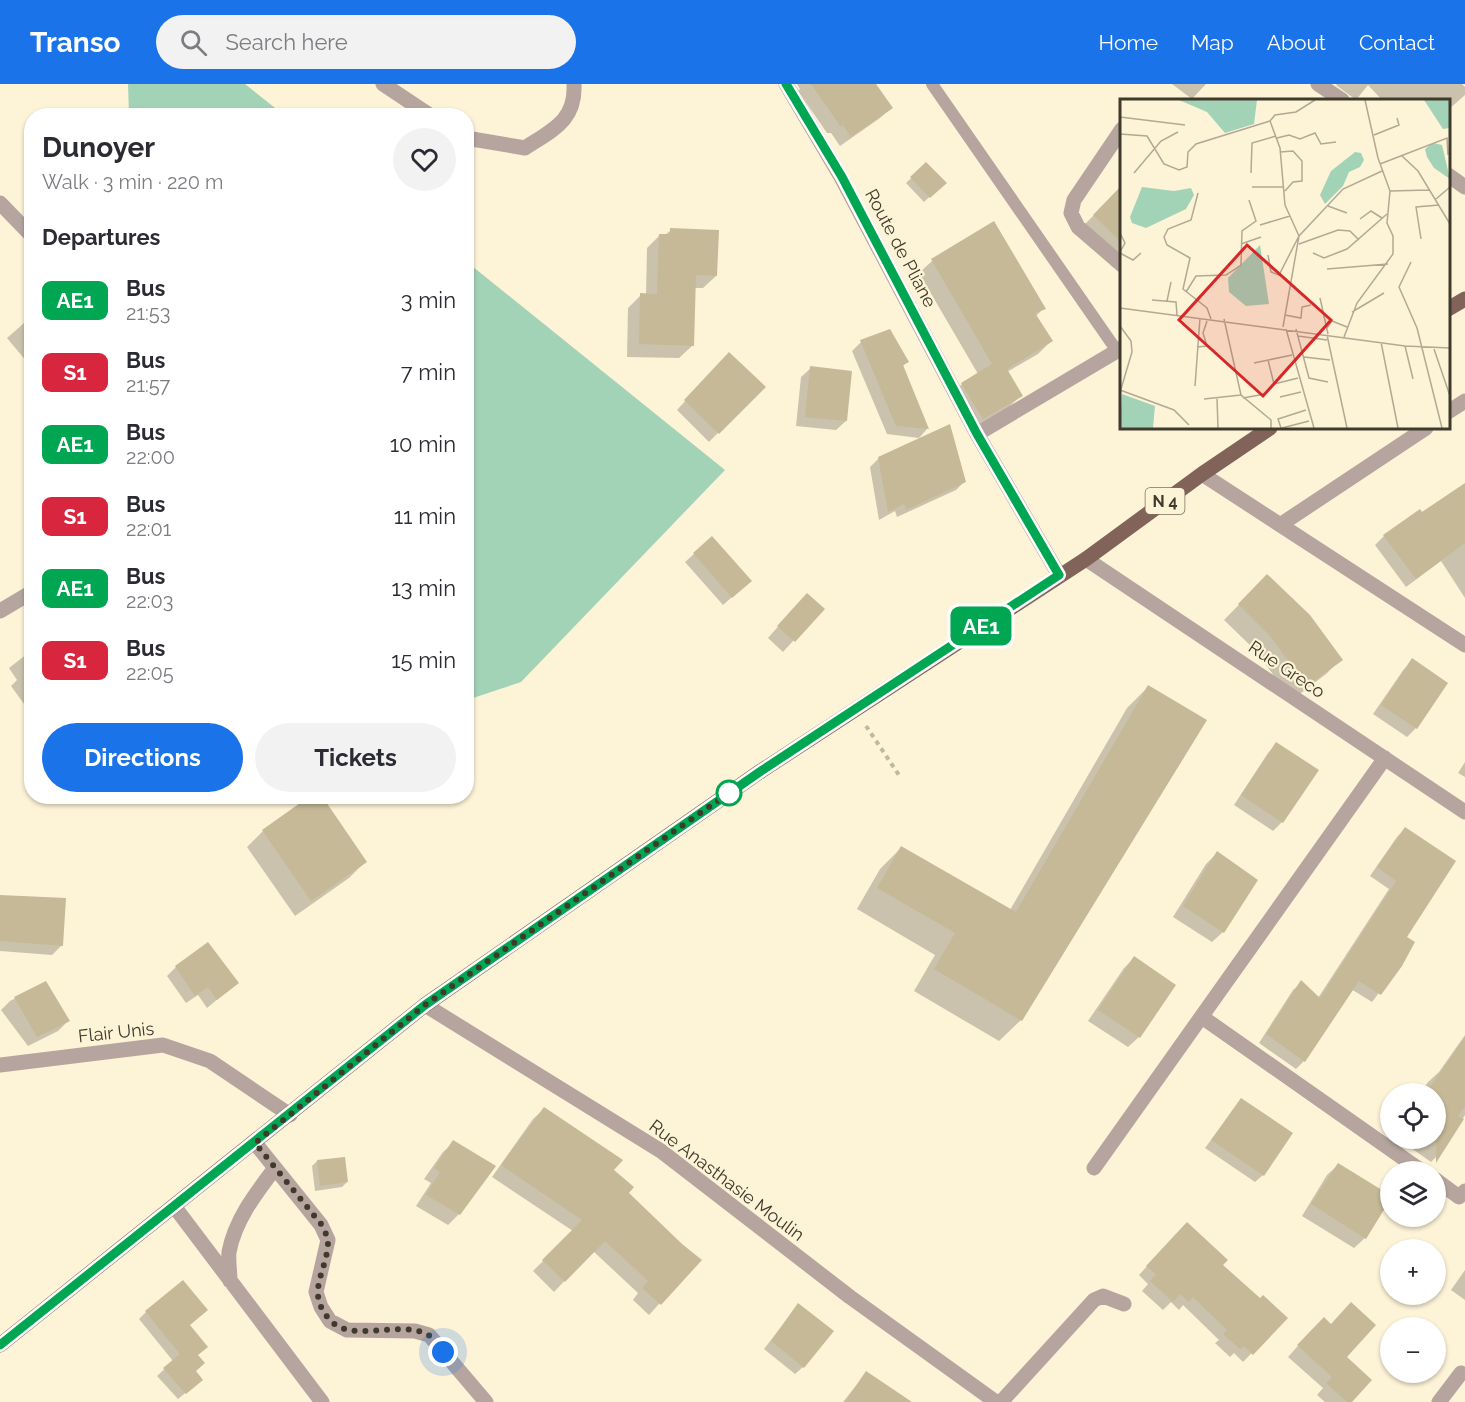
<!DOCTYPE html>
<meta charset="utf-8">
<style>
body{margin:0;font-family:Raleway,sans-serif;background:#f2f2f3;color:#2b2b33;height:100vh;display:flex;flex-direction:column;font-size:22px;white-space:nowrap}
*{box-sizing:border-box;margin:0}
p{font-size:20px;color:#7c7c81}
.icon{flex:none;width:33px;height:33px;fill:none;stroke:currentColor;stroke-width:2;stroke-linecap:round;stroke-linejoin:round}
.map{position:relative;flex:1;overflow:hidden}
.sheet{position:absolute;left:24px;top:24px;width:450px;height:696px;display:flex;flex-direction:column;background:#fff;border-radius:24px;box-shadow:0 2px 4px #0004}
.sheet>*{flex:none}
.badge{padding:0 12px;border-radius:9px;font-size:21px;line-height:39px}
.buttons{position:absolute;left:1380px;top:999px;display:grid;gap:12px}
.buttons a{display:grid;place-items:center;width:66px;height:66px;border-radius:50%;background:#fff;box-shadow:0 2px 4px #0004;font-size:30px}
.you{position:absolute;width:30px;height:30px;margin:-15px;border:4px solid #fff;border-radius:50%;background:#1a73e8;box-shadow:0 0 0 9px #1a73e833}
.map>.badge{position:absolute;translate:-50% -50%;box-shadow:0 0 0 3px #fff}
h2{padding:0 18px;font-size:22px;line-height:54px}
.round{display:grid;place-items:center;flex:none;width:63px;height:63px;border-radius:32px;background:#f2f2f3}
.head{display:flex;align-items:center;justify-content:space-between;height:102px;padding:0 18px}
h1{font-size:28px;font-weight:700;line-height:45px}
.button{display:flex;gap:12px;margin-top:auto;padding:12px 18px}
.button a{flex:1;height:69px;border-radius:36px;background:#1a73e8;color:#fff;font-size:24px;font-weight:700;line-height:69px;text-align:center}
.button a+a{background:#f2f2f3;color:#2b2b33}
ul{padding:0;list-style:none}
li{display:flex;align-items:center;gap:18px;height:72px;padding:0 18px}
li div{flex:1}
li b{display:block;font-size:22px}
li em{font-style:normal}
li .badge{min-width:66px;font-weight:700;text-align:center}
header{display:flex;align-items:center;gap:36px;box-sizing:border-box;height:84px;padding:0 30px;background:#1a73e8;color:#fff}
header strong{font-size:28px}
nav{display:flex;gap:33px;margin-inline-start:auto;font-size:21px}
.search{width:420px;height:54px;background:#f2f2f3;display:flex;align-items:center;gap:15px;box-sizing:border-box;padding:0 21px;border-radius:33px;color:#7c7c81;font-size:22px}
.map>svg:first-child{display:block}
</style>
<header>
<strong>Transo</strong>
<div class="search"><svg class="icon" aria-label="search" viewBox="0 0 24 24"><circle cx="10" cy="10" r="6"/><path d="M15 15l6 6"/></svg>Search here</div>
<nav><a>Home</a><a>Map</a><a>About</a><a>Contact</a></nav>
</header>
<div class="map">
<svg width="1465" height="1318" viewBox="0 0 1465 1318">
<rect width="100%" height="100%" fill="#fdf3d7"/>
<path fill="#a3d3b7" d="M128,0h117l39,31h-155z
M467,178l258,208 -204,212 -54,18z"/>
<path fill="#0003" d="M797,0h77l17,24 -11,10 -40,28 -9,-13h-4l-29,-42 2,-2z
M1172,0h34l-14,15z
M1337,0h125l3,3v8l-17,15v-10h-66l-14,-15 -12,15 -20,-15z
M926,80l18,19 -20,19 -18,-19z
M1120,105l2,1v71l-38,-36z
M994,139l50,85 -8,8 15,25 -13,13 -31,18 14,23 -13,13 -38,23 -21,-35 13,-12 16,-10 -59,-101 13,-12z
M671,146l45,46 -13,12h-9l-2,58 -13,12 -52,-1 1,-49 13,-13h5l1,-47 13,-13h5z
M32,232v52l-25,-30z
M861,258l46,20 -5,5 25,62 -8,9 -32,-4 -35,-83z
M720,279l43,24 -54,55 -32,-32z
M811,284l35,53 -10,9 -40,-4 5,-49z
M879,374l86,23 -9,9 -59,27 -2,-6 -16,9 -9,-53z
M1465,401v113l-24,-37 -35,26 -31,-42 9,-9z
M712,454l29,51 -18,16 -38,-43z
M1267,492l74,83 -15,15 -34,26 -37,-50 -31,-30z
M797,521l25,4 -39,43 -15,-14z
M32,566v65l-21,-29 6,-6 -8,-12z
M1413,576l3,68 -9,9 -34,-23 31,-45z
M1148,603l-127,333 -22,21 -85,-50 21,-36 -78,-46 23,-40 21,-21 109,62 117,-202z
M1277,660l5,78 -9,9 -39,-26 34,-52z
M1465,678v15l-7,-4z
M1405,745v108l-5,28 -28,37 -21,-13 -47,72 -8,8 -37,-26 34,-53 8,-7 17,15 71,-109 -19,-13 27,-39z
M263,747l102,31 -16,16 -54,38 -48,-69z
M1217,769l6,79 -11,10 -39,-25 33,-53z
M0,812l62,49 -10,10 -52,-4z
M1134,874l5,79 -11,10 -40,-26 36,-53z
M176,883l61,16 -30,25 -9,-13 -12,8 -19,-27z
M45,899l23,38 -10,10 -30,15 -27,-36 9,-9z
M1465,951v80l-24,37 -10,10 -34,-24h39v-44h-16l8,-12 11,-10z
M1241,1016l22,75 -8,7 -50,-34z
M544,1025l68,61 15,23 72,67 -50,55 -16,-15 5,-7 -45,-42 -39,41 -21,-21 40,-40 -81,-54 41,-58z
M454,1058l39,25 -34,47 -11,11 -32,-19 15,-23 -7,-4 19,-27z
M317,1077l30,21 -5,5 -27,4 -3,-25z
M1338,1081l52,32 -25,41 -11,10 -52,-32 25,-41z
M1178,1148l43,33 39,35 26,18 -43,44 -9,-9 -4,4 -15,-14 4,-3 -36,-35 -4,5 -8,-8 -8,8 -21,-19 6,-7 -9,-9z
M1465,1186v30l-14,-10z
M798,1221l5,62 -8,7 -31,-25z
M146,1228l42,14 9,30 -3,30 -16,13 -21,-23 16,-15 -34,-42z
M1313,1245l32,28 5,45h-25l-8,-7 6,-7 -35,-31z
M866,1289l43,29h-66z"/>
<path fill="#c5b997" d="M811,0h65l17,24 -42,29 -8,-12 -2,2z
M926,78l21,21 -17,15 -20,-21z
M1122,101v58l-29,-28z
M994,137l52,88 -11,4 18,28 -46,28 16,27 -40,23 -22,-36 31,-19 -61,-105z
M670,144l49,2 -2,46 -21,-1 -2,71 -55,-2 1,-51 17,1 2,-60h11z
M890,245l19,33 -6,3 26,64 -33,-3 -36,-86z
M729,268l37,35 -47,47 -35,-34z
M810,282l42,5 -5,50 -42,-4z
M950,340l16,58 -60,28 -2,-6 -16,8 -10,-55z
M1465,399v60l-49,36 -33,-44 37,-26 2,3z
M712,452l40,45 -20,17 -39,-45z
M1267,490l43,41 33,45 -36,26 -37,-50 -32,-32z
M807,509l18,16 -30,33 -18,-16z
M1412,574l36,25 -31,46 -36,-24z
M1148,601l59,35 -185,301 -88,-52 21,-36 -78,-45 24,-42 115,66z
M1276,658l43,28 -36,53 -42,-28z
M310,712h12l45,66 -56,39 -49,-71z
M1405,743l51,34 -49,76 8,5 -13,24 -21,29 -22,-14 -54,81 -39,-28 35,-54 19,18 76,-117 -19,-14z
M1217,767l41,29 -34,53 -41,-27z
M0,811l66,3 -3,48 -63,-5z
M208,858l31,41 -22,17 -9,-13 -13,9 -20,-30z
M1134,872l42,29 -36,53 -42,-28z
M46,897l24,40 -33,16 -23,-40z
M1465,953v69l-7,10 6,3 -28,44v-69h-11z
M1241,1014l52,35 -29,43 -53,-36z
M544,1023l79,53 -9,10 20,17 -5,6 53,51 20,16 -41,45 -19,-17 6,-7 -43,-40 -40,41 -23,-22 40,-40 -81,-55z
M453,1056l43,26 -36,49 -34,-20 14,-23 -6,-4z
M345,1073l3,25 -28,4 -3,-26z
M1338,1079l52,32v5l-24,39 -55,-35z
M1187,1138l41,38 -5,5 37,33 3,-3 25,23 -35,37 -9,-9 -4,3 -17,-15 4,-4 -34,-33 -4,5 -9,-8 -7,8 -23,-21 6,-7 -10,-8z
M183,1196l25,30 -18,15 18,22 -10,8 7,8 -9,8 7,9 -17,14 -23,-26 17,-14 -35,-43z
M1351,1218l25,23 -29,32 25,23 -20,22h-5l-21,-19 6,-6 -35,-32 27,-28 7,7z
M798,1219l36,28 -30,37 -33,-27z
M866,1287l46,31h-67z"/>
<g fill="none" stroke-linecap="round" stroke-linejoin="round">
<path stroke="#c0b8a0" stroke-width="4" stroke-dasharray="4.5 4.5" stroke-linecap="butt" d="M866,642l35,52"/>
<path stroke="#b6a59f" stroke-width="12" d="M932,0l185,267"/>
<path stroke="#b6a59f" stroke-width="15" d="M383,0l48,32
M1318,0l24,16
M1122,45l-48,71 -3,13 7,14 44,38
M466,54l59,10c27,-18 51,-27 49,-64
M1448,91l17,12
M0,119l32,33
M1448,328l17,-11
M977,350l145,-86
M1202,390l263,171
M1280,441l146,-97
M1086,475l379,253
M0,527l32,-19
M425,921l236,146 189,146 146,105
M1202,933l221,155
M0,981l163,-20 47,16 80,54
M255,1059l66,82 7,15 -12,52 5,15 9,14 17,9 68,1 14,4 57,67
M1094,1084l291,-410
M1436,1096l23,17 6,-6
M174,1122l148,196
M230,1197c0,-10 -2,-20 -1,-29 6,-32 27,-59 46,-84
M1001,1318l93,-102 9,-4 21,8
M1439,1318l22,-29"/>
<path stroke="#b6a59f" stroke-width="15" d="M786,0l55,93 136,257 82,141"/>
<path stroke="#81635a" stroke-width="15" d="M1448,225l17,-10
M0,1261l425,-340 336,-234 325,-212 116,-85 68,-46"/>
</g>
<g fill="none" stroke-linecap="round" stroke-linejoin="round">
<defs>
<path id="line" d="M0,1261l425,-340 336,-234 298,-196 -82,-141 -135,-257 -56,-93"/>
</defs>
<use href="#line" stroke="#fff" stroke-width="14"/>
<use href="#line" stroke="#00a651" stroke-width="9"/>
<path stroke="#3f3a2c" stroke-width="6" stroke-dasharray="0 10.8" d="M443,1268c-4,-6 -9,-14 -15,-17 -27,-16 -76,9 -98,-15 -26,-28 -2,-49 -2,-79 0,-5 -5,-12 -7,-17l-66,-81 170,-138 304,-212"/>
</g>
<circle fill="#fff" stroke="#00a651" stroke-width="3" cx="729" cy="709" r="12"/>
<g text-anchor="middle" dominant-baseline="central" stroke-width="4.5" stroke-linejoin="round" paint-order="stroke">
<rect fill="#fdf3d7" stroke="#78725f" stroke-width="1.5" x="1145.5" y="404" width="39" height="26" rx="4.5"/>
<g font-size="16" font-weight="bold" fill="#3f3a2c">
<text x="1165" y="417">N 4</text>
</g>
<g font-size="18" fill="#3f3a2c" stroke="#fdf3d7">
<text transform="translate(901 164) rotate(62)">Route de Pliane</text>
<text transform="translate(1287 585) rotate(34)">Rue Greco</text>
<text transform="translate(116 948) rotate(-6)">Flair Unis</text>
<text transform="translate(727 1096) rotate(37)">Rue Anasthasie Moulin</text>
</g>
</g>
<g transform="translate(1120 15)">
<rect width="330" height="330" fill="#fdf3d7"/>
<path d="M59,1h78l-3,24 -29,9 -18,-21zM304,1h26v28l-7,1zM313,44l9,2 8,34 -16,-11 -7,-11 -2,-8zM235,53l6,1 3,7 -4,7 -11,5 -6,14 -18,18 -5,-9 11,-24zM22,88l32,4 17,-3 3,7 -8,14 -40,19 -14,-5 -2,-6zM140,146l9,59 -23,2 -17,-14 -1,-14zM2,295l33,12 -2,22h-33z" fill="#a3d3b7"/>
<path fill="none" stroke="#b1a993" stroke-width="1.5" d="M0,18l65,8M0,35l27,2 17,28 15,6 8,-3 1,-15 8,-8 74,-23M254,36l25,-10 -2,-7M157,39l12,-3 11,4 15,-6 6,11 15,-2M160,53l13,-1 9,10v20l-9,1 -8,9M282,57l16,15 32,53M260,65l67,-26 1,17M14,74l27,-32 17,-9M131,74l1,-30 24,-7M132,88h31M270,92l39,-1M78,94l-7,27 -23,9 -4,8 3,8 23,13 -7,31 24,19 4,11M316,100l14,-12M208,107l19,7M240,120l11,-8 11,7M140,126l30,-9M0,134l5,10 -5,9M301,140l-5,-32 23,-2M121,145l20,-7M179,145l39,-14 12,1 9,9M0,154l13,7 8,-7M193,154l11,5 23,-9 40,-35M148,156l3,17 8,3 20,-39 44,-47 39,-18M291,163l-12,25 18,41 25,100M207,170l61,-5M66,193l10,-16 30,-1 15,-10 1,-34 14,-10 -7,-21M200,199l8,36M32,201l24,2 1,13M47,202l4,-19M0,209l285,38 45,2M232,213l32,-19M165,216l16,3 1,-11 9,-2M104,220l17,76 30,25v8M0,227l11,15 1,11 -11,37M163,228l16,-91 -14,-31 -5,-57 -10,-27 5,-6 21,-3 19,-12M207,229l5,-7 15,6M166,230l28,99M176,230l13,49 19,4M207,236l20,93M178,237l29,4M224,238l13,-34 36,-49v-18l-6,-13 3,-32 -12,-33 -13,-58M261,243l17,86M285,247l8,33M77,248l10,-1 -4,-13 4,-12M314,250l16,47M184,258l26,3M148,261l6,24 24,-6M134,264l38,-8M75,287l5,-68M0,291l54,20 15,15M160,298l21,-5M97,299l1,30M123,299l22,-4M84,300l37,-4M161,329l-3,-9 28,-9M162,329l27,-7"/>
<path fill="#d62828" fill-opacity="0.15" stroke="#d62828" stroke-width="3" d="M127,146l84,75 -68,76 -84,-76z"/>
<rect width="330" height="330" fill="none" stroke="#3f3a2c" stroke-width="3"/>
</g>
</svg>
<div class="buttons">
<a><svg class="icon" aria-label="locate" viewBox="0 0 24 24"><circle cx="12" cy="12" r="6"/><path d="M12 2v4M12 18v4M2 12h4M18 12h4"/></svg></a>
<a><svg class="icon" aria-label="layers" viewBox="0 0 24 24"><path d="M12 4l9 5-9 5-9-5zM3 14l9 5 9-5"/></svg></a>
<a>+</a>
<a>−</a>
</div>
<div class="you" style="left:443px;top:1268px"></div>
<b class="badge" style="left:981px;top:542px;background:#00a651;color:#fff">AE1</b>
<section class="sheet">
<div class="head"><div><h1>Dunoyer</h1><p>Walk · 3 min · 220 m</p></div><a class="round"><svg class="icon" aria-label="heart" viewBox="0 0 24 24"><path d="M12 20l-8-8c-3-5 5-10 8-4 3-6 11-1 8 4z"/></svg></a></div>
<h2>Departures</h2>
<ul>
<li><span class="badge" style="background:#00a651;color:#fff">AE1</span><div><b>Bus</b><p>21:53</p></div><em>3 min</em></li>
<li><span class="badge" style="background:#d7263d;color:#fff">S1</span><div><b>Bus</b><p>21:57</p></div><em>7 min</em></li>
<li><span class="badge" style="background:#00a651;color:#fff">AE1</span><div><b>Bus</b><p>22:00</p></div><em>10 min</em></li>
<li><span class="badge" style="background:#d7263d;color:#fff">S1</span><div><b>Bus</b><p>22:01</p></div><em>11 min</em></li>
<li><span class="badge" style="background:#00a651;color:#fff">AE1</span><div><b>Bus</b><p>22:03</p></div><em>13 min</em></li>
<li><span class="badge" style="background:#d7263d;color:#fff">S1</span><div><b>Bus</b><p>22:05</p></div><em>15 min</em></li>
</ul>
<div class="button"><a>Directions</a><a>Tickets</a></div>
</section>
</div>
